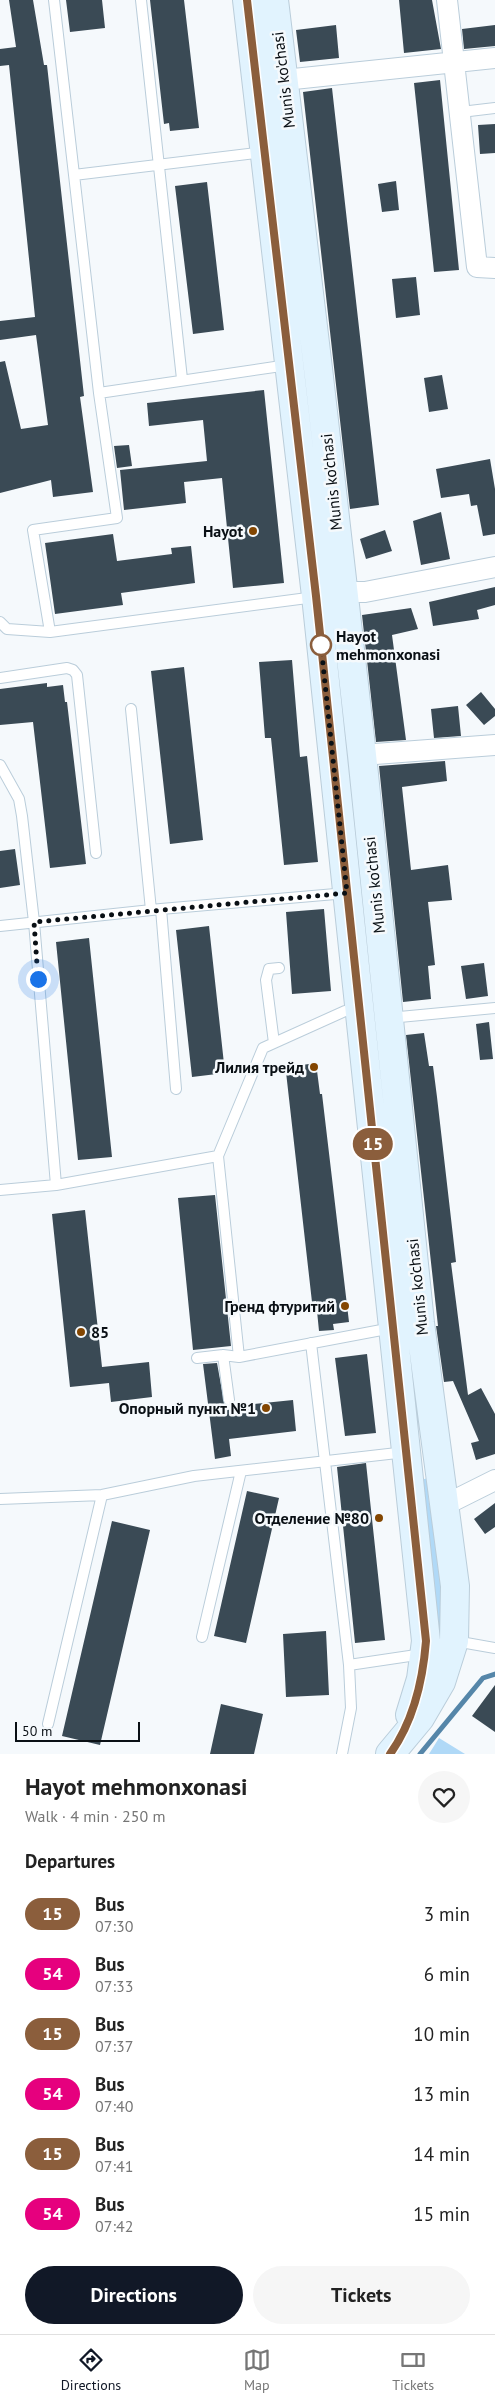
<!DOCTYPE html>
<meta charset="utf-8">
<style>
body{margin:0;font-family:"PT Sans",sans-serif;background:#f6f6f6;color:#222;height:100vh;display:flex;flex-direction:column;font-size:19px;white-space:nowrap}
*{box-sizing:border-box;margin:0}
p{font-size:16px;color:#767676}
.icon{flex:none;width:28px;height:28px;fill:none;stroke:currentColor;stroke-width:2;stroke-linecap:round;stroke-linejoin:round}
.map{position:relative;height:1754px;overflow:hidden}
.side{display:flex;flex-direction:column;background:#fff;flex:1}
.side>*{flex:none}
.badge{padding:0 10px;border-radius:16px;font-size:18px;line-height:32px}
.scale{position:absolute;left:15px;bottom:12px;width:125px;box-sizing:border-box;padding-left:5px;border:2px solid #0a1015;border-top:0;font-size:14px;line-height:18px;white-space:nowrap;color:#0a1015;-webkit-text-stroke:4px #f5f9fc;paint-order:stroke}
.you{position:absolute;width:25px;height:25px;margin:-12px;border:4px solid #fff;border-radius:50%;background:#1a73e8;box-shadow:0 0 0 8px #1a73e833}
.map>.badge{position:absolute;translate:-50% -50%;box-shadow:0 0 0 2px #fff}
h2{padding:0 25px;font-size:19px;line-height:45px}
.round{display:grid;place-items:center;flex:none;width:52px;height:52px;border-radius:26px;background:#f6f6f6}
.head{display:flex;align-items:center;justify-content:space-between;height:85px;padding:0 25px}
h1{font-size:24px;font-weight:800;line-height:38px}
.primary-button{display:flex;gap:10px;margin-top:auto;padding:10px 25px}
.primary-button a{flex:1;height:58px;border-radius:30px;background:#111827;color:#fff;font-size:20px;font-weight:800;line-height:58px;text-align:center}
.primary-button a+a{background:#f6f6f6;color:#222}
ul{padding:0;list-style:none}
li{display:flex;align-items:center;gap:15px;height:60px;padding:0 25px}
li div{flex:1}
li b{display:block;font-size:19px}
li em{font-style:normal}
li .badge{min-width:55px;font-weight:700;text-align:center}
.menu{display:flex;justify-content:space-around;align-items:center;height:70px;border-top:1px solid #e0e0e0;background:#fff;font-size:14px;color:#767676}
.menu a{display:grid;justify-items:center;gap:2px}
.menu .selected{color:#111827}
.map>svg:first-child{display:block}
</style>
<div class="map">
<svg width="495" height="1754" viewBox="0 0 495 1754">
<rect width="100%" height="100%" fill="#f5f9fc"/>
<path fill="#b0d9f7" d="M428,1478l1,26 10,20 10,91 -11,36 -21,-170z
M439,1738l26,16h-36z"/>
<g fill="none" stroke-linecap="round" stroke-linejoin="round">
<path stroke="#5586a9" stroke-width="5" d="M420,1754l63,-76 12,-4"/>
</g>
<path fill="#3a4a55" d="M9,0h24l11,65h3l37,331 -4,1 13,95 -40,5 -2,-17 -51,13v-131l5,-1 16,68 27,-4 -12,-90 -36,5v-19l35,-4 -26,-252 -9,1v-17l16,-2z
M66,0h36l3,28 -35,4z
M150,0h34l15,128 -29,3 -1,-8 -5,1z
M399,0h33l9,49 -37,4z
M336,25l3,33 -39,4 -4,-32z
M495,25v21l-31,3 -2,-20z
M440,80l19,190 -25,2 -20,-189z
M332,88l47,417 -29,4 -47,-417z
M495,124v29l-15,1 -2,-29z
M396,181l3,29 -17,2 -4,-28z
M207,182l17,148 -31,4 -18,-148z
M416,277l4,38 -24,3 -4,-39z
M442,375l6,34 -19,3 -5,-34z
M264,390l20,193 -51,5 -11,-110 -38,4 2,21 -62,7 -4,-40 87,-9 -4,-41 -54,6 -2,-23z
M129,445l3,21 -15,2 -3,-22z
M490,459l5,30v45l-12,2 -6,-31 -6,1 -2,-12 -28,4 -5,-29z
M441,512l9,47 -29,6 -8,-44z
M385,530l7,21 -26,8 -6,-20z
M113,534l4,27 55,-7 -1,-6 20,-2 4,37 -74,10 2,12 -68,9 -10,-71z
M495,587v18l-18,5 2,9 -46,7 -4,-24z
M411,608l7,21 -26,6 14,105 -30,2 -14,-127z
M292,660l8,97 7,-1 11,106 -34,3 -13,-127h-6l-6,-76z
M184,667l19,173 -33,4 -19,-173z
M47,683v4l16,-2 2,17h2l19,162 -36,4 -17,-146 -33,3v-36z
M481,692l14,17v7l-11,9 -18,-20z
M458,706l3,30 -27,2 -3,-29z
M445,761l2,20 -45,6 9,83 37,-5 4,35 -24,2 7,63 -7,1 3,33 -28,3 -24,-236z
M15,849l5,36 -20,3v-37z
M324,909l7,82 -39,3 -6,-82z
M209,926l16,147 -33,4 -16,-147z
M89,938l23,219 -34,3 -22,-218z
M484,963l4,33 -22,3 -5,-33z
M489,1022l4,37 -13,1 -4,-36z
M424,1033l5,33h4l4,31 19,165 -5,1 17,132 13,-7 14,26v40l-19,6 -5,-17 8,-2 -26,-60 -9,1 -8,-56h2l-32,-291z
M316,1063l4,31h2l27,228 -16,2 1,6 -15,1 -3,-30 -4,1 -26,-230 16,-2v-5z
M215,1195l16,151 -38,4 -15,-152z
M85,1210l17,157 47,-5 3,35 -41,5 -2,-19 -39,4 -18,-173z
M367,1354l9,79 -31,3 -10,-78z
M217,1363l8,44 68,-7 3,31 -67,8 2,17 -16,3 -12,-95z
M366,1463l19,177 -30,3 -18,-176z
M247,1491l32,7 -33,145 -32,-7z
M495,1503v24l-10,7 -11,-15z
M112,1521l38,9 -50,215 -38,-9z
M326,1631l3,64 -43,2 -3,-63z
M495,1685v47l-23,-16z
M221,1704l42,10 -9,40h-44z"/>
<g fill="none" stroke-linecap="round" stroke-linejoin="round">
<defs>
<path id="lane" d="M54,0l45,393 18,125 -84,12 17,102 265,-35
M141,0l41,379
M461,112l34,-4
M74,175l190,-23
M99,393l189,-28
M0,622l7,7 43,3
M0,678l67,-10 6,2 4,5 19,178
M131,709l20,201
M0,765l19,34 3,17 12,106 22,263
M161,909l15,180
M0,926l161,-17 186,-16
M359,1010l-14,1 -82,37 -45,108 21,201 153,-29
M389,1018l106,-10
M274,1043l-8,-63 3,-11 10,-1
M0,1190l56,-5 162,-29
M311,1343l38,322 2,43 -9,46
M223,1355l6,45
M197,1358l26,-3 16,2
M0,1499l102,-4 92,-19 212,-24
M202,1637l39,-166
M455,1641l40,7
M349,1665l74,-11
M48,1724l54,-229"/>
<path id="street" d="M447,0l30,267 18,1
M284,80l211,-22
M343,592h22l130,-25
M362,755l133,-10
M445,1505l50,-25"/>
<path id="secondary" d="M247,0l69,596 110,1045 -5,38 -11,36
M274,0l45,377 43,378 58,568 35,263 -1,55 -13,41 -21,36 -30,36"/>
</defs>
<use href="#lane" stroke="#bacdda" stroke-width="12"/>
<use href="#street" stroke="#bacdda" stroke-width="22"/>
<use href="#secondary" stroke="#bacdda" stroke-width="30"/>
<use href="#lane" stroke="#fff" stroke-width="10"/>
<use href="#street" stroke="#fff" stroke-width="20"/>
<use href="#secondary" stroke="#e1f3fe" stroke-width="28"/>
</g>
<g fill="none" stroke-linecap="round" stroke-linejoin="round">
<defs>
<path id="line" d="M247,0l69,596 110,1045c-3,38 -13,81 -36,113"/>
</defs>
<use href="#line" stroke="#fff" stroke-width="11"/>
<use href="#line" stroke="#8b5e3c" stroke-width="8"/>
<path stroke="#0a1015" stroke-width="5" stroke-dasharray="0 9" d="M38,979l-4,-57 313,-29 -26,-248"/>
</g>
<g fill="#834601" stroke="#f5f9fc" stroke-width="2">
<circle cx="253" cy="531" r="5"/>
<circle cx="314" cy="1067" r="5"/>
<circle cx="345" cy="1306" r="5"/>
<circle cx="81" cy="1332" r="5"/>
<circle cx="266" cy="1408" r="5"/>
<circle cx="379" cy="1518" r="5"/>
</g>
<circle fill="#fff" stroke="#8b5e3c" stroke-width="2.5" cx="321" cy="645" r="10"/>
<g text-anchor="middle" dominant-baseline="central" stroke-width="5" stroke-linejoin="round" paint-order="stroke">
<g font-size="16" fill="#0a1015" stroke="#f5f9fc">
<text transform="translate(283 80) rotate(-97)">Munis ko'chasi</text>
<text transform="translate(331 482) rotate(-96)">Munis ko'chasi</text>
<text transform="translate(374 885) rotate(-96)">Munis ko'chasi</text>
<text transform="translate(417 1287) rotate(-96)">Munis ko'chasi</text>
</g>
<g font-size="16" font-weight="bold" fill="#0a1015" stroke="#f5f9fc" text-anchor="end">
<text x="243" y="531">Hayot</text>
<text x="304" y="1067">Лилия трейд</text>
<text x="335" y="1306">Гренд фтуритий</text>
<text x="91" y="1332" text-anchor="start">85</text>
<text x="256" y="1408">Опорный пункт №1</text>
<text x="369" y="1518">Отделение №80</text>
</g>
<g font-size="16" font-weight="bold" fill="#0a1015" stroke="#f5f9fc" text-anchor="start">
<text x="336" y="636">Hayot<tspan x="336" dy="18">mehmonxonasi</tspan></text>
</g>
</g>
</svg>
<div class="scale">50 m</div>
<div class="you" style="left:38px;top:979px"></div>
<b class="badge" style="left:373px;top:1144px;background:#8b5e3c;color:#fff">15</b>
</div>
<section class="side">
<div class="head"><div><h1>Hayot mehmonxonasi</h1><p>Walk · 4 min · 250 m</p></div><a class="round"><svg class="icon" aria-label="heart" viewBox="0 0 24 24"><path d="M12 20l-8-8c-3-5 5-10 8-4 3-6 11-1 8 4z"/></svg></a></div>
<h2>Departures</h2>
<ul>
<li><span class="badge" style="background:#8b5e3c;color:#fff">15</span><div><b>Bus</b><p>07:30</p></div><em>3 min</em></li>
<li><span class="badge" style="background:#e6007e;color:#fff">54</span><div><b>Bus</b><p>07:33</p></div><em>6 min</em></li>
<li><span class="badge" style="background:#8b5e3c;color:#fff">15</span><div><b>Bus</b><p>07:37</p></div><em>10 min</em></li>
<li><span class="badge" style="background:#e6007e;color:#fff">54</span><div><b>Bus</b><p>07:40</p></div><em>13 min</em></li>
<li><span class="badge" style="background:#8b5e3c;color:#fff">15</span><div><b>Bus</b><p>07:41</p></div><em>14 min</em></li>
<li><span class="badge" style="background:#e6007e;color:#fff">54</span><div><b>Bus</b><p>07:42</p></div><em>15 min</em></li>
</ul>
<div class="primary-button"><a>Directions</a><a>Tickets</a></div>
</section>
<nav class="menu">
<a class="selected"><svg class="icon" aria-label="directions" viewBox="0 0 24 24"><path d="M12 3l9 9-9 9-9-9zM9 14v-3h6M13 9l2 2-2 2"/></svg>Directions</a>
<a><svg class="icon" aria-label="map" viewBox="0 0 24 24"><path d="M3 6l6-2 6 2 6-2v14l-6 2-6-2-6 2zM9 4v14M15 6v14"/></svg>Map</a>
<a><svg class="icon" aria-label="tickets" viewBox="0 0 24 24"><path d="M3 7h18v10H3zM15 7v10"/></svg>Tickets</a>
</nav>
